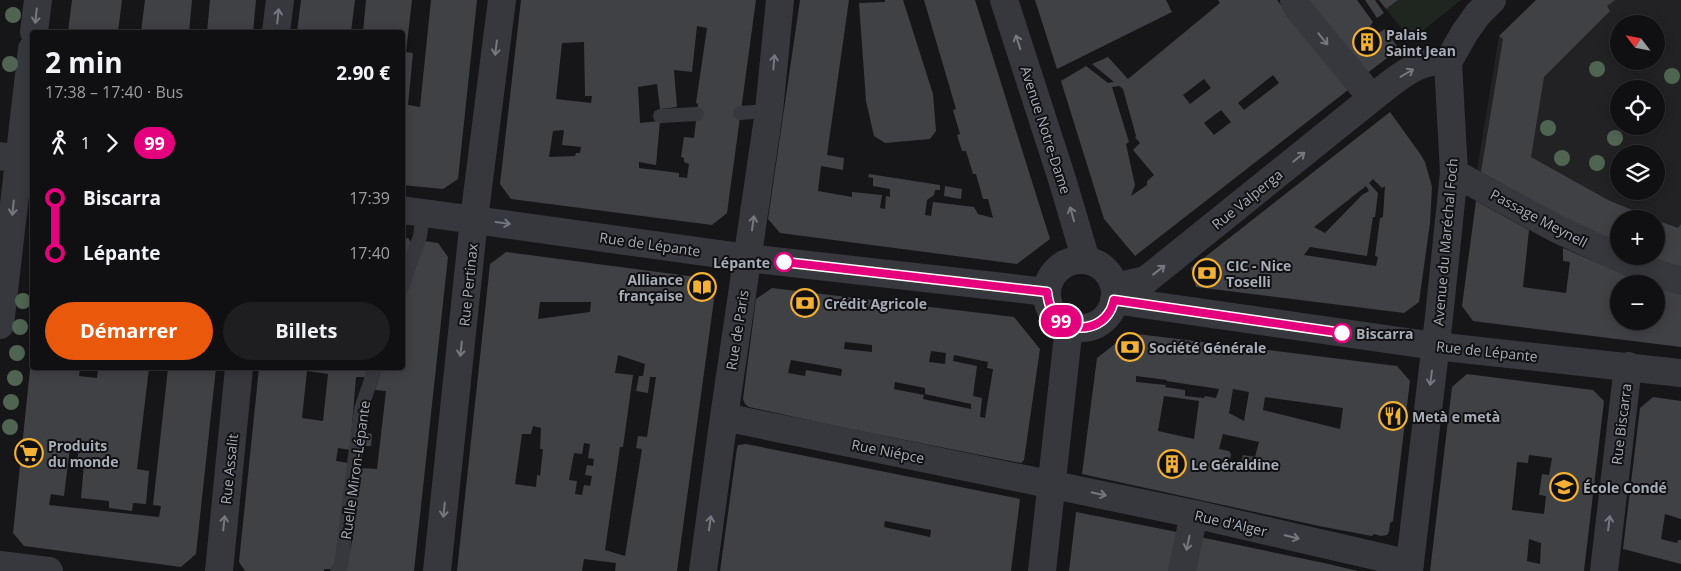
<!DOCTYPE html>
<html lang="fr">
<meta charset="utf-8">
<style>
body{margin:0;font-family:"Open Sans",sans-serif;background:#1e1e20;color:#f1f3f6;height:100vh;display:flex;flex-direction:column;font-size:19px;white-space:nowrap}
*{box-sizing:border-box;margin:0}
p{font-size:16px;color:#9c9d9f}
.icon{flex:none;width:28px;height:28px;fill:none;stroke:currentColor;stroke-width:2;stroke-linecap:round;stroke-linejoin:round}
.map{position:relative;flex:1;overflow:hidden}
.panel{position:absolute;left:30px;top:30px;width:375px;height:340px;display:flex;flex-direction:column;background:#101012;border-radius:5px;box-shadow:0 2px 12px #0003,0 0 0 1px #303032}
.panel>*{flex:none}
.badge{padding:0 10px;border-radius:16px;font-size:18px;line-height:32px}
.needle{width:32px;rotate:302deg}
.tools{position:absolute;left:1610px;top:15px;display:grid;gap:10px}
.tools a{display:grid;place-items:center;width:55px;height:55px;border-radius:50%;background:#101012;box-shadow:0 2px 12px #0003,0 0 0 1px #303032;font-size:25px}
.map>.badge{position:absolute;translate:-50% -50%;box-shadow:0 0 0 2px #fff}
.legs{display:flex;align-items:center;gap:8px;height:55px;padding:0 15px;font-size:16px}
.legs p{margin-inline-start:auto}
.overview{display:flex;align-items:center;justify-content:space-between;height:85px;padding:0 15px}
h1{font-size:28px;font-weight:700;line-height:38px}
.primary-button{display:flex;gap:10px;margin-top:auto;padding:10px 15px}
.primary-button a{flex:1;height:58px;border-radius:30px;background:#ea580c;color:#fff;font-size:20px;font-weight:700;line-height:58px;text-align:center}
.primary-button a+a{background:#1e1e20;color:#f1f3f6}
ul{padding:0 15px;list-style:none}
li{display:flex;align-items:center;gap:18px;height:55px;font-size:19px}
li i{display:grid;place-items:center;width:8px;height:100%;margin:0 6px;background:currentColor}
li i::after{content:'';width:12px;height:12px;margin:-6px;border:4px solid;border-radius:50%;background:#101012}
li p{margin-inline-start:auto}
li:first-child i{background:linear-gradient(#0000 50%,currentColor 0)}
li:last-child i{background:linear-gradient(currentColor 50%,#0000 0)}
.map>svg:first-child{display:block}
</style>
<div class="map">
<svg width="1681" height="571" viewBox="0 0 1681 571">
<rect width="100%" height="100%" fill="#161618"/>
<path fill="#222225" fill-rule="evenodd" d="M1536,0h145v271l-25,-15v-37h-37l-39,8 -103,-57 22,-134zM1619,24h37v37h-37zM1619,89h37v37h-37zM1619,154h37v37h-37z"/>
<path fill="#1e261f" d="M1398,0h63l-50,40 -25,-31z"/>
<path fill="#404145" fill-rule="evenodd" d="M72,0h50l-4,32h-50z
M145,0h47l-3,32h-48z
M210,0h46l-3,32h-46z
M301,0h54l-4,32h-54z
M366,0h46l-6,52 7,1 -5,52 12,2 11,-107h46l-19,179 -15,10 -41,-4v-153h-39z
M521,0h235l-29,213 -15,12 -201,-26 -11,-15zM697,26l10,2 -11,75 2,1 -4,34 -10,-1 -3,20 3,1v4l5,2 -2,14 -8,-1v-4l-40,-5v-6l17,3 4,-44 -20,2 -2,-36 19,-3 3,25 17,-2 -3,-37 18,2zM584,42l1,54h7l-1,7 -35,-4 6,-56zM564,130l-2,15 19,2 -1,6h-4l-1,3 -26,1 4,-26z
M800,0h49l-22,155 17,3 -1,12 -22,-4 -3,25 34,6v-5l30,3 -2,13 5,1 1,-13 4,1v-8l-17,-3v-8l-5,-1 1,-3 71,11v5h-5l-1,5 -7,5 -2,15 6,1 2,-14 41,5 4,7 15,4 -5,-19h-5l-7,-25h-3l-7,-23h-4l-5,-16 3,-1 -7,-24 3,-1 -32,-109h51l75,239 -33,25 -237,-31 -12,-14z
M885,0h18l30,94 3,37 -6,8 -45,4 -11,-7 -8,-35 -7,-98 26,-1z
M1035,0h131l6,12 -115,57z
M1218,0h59l71,90 -213,166 -31,-37 -43,-138 25,-15 22,17 6,-1 -22,-18 16,-7 20,22 92,-76zM1273,75l6,8 -35,27 -6,-7zM1204,79l7,9 -21,16 -7,-9zM1119,86l4,3 13,47 -1,1 5,6 -7,7 21,25 -7,6v4l-16,11 4,-11 -9,-41 3,-2 -17,-55zM1221,110l10,12 -17,13 -10,-12z
M1308,0h49l16,22 -3,4 7,8 8,-5 14,20 -33,25z
M1365,0h10l9,13 -7,5z
M1379,0h19l-12,9z
M1536,0h79l-8,6 3,5 -66,66 -13,80 77,43 46,19h-35v25l-39,-17 -99,-55 22,-133 -4,-3z
M1390,112l31,43 4,7 7,25 -2,36 -11,79 -15,11 -208,-26 -5,-19zM1373,179l9,9 3,-2 -2,31 -3,1 -5,38 3,1 -2,9 -72,-11 6,-8 57,9 6,-39h2l3,-24 -9,-10zM1366,186l3,5 -7,4 -37,38 -11,-6z
M945,186l17,3 -1,10 -17,-3z
M1476,201l53,29 -6,57 43,6 4,-31 -7,-1v-13l83,36h-27v37h37v-35l25,7v54l-208,-26 -11,-15z
M1656,220l22,8 3,-4v47l-36,-15h11z
M402,238h6l3,4 -9,26z
M424,241l14,2 10,14 -34,314h-69l7,-29 8,-74 17,1 9,-78 -11,-1 7,-22h20v-63z
M506,252l198,26 11,14 -38,279h-62l1,-8 -32,-4 -2,12h-125l33,-307zM540,302h51l-1,10 -52,7zM618,355l27,9 -2,12h-4l-3,15 12,2 2,-16h6l-9,60 -9,-1 -2,12 6,1 -17,107 -20,-6 15,-103h3l10,-72 -18,-2zM533,426l8,2 -1,21h3l-3,27 -3,-1 -1,12 -21,-3 7,-50h9zM584,443l6,1 -2,14 6,1 -1,7 -6,-1 -2,10 7,1 -2,10 -6,-1 -2,10 -7,-1 2,-13 -8,-1 5,-27 8,1z
M772,288l242,29 26,32 -16,111 -3,3 -186,-37 -86,-19 -4,-3 -2,-5 13,-100zM845,342l27,3v7l-28,-3zM931,351l15,2 -1,11 -16,-2zM954,355l34,7 -1,6 6,1 -8,49 -5,-1 2,-19 -9,-2 4,-30 -24,-5zM791,360l51,9 -1,7 -35,-6 -1,6 -17,-3zM895,382l30,6v6l46,10v5l-48,-10 1,-4 -30,-6z
M1129,333l268,33 13,15 -17,140 -3,2 -1,9 -2,3 -6,1 -7,-2 -2,2 -53,-10 -237,-52 15,-116zM1136,376l31,4 -1,1 53,8 -3,9 -11,-2 -1,2 -19,-2v-6l-20,-3 1,-2 -30,-3zM1233,389l16,3 -5,29 -15,-8zM1164,396l35,5 -5,38 -36,-8zM1265,397l78,11 -3,21 -77,-19zM1223,434l36,8 -4,15 -12,-2 -4,14 -10,-3 2,-12 -2,-3 -10,-2z
M31,360h1v8h48l-1,8 18,2 1,-10h51l-12,101 12,2 -3,33 -13,-1 -1,8 -23,-3v-7l-28,-3 3,-34 -7,-2 2,-14 -9,-1 -6,49 -13,-2 -2,11 110,12 2,-11 -8,-1 15,-137h48l-20,186 -15,13 -157,-21 -11,-13z
M259,368h112l-3,9h-12l-6,73 -12,-2 -2,13 13,2 -14,100 -4,6h-7v2h-79l-6,-9zM307,371l21,3 -5,47 -21,-3z
M1467,374l126,16 11,11 -20,170h-154l22,-184zM1529,455l23,3 -3,17 -7,-1 -3,21 7,1 -2,18 -32,-4 5,-48 11,1zM1529,539l12,4 -1,21 -13,-3z
M1653,397l28,4v118l-16,-5 -4,25 16,4 1,-3h3v24l-58,-15 17,-141z
M364,432l8,2 -1,12h-9z
M746,444l274,55 -9,72h-291l17,-123 1,-3zM885,521l46,9 -1,7 -46,-10z
M1076,512l101,20 -9,39h-99z
M1200,537l124,26 34,8h-165z"/>
<g fill="none" stroke-linecap="round" stroke-linejoin="round">
<path stroke="#37383d" stroke-width="14" d="M740,113l29,-2
M660,116l37,-2
M402,287l18,-51 3,-23
M337,571l4,-5 20,-157 14,-41"/>
<path stroke="#37383d" stroke-width="28" d="M1004,0l58,179 24,81
M1294,0l3,7 75,91
M0,156l32,5
M1454,173l103,56 89,41 35,11
M402,210l346,48 299,34
M1047 294a34 34 0 1 1 68 0a34 34 0 1 1-68 0Z
M1115,287l31,-7 226,-182c21,-16 48,-42 76,-36
M1114,300l321,46 246,27
M724,417l470,97 216,50
M0,565l49,6
M437,571l37,-352 28,-219
M703,571l21,-154 45,-306 11,-111
M1042,571l27,-245
M1182,571l12,-57
M1409,571l30,-254 15,-144 -6,-111 17,-30 13,-18 14,-14
M1604,571l24,-205"/>
<path stroke="#37383d" stroke-width="28" d="M34,32l4,-32
M276,32l4,-32
M0,325l32,-276
M219,571l20,-203"/>
</g>
<g fill="#506452">
<circle cx="13" cy="15" r="8"/>
<circle cx="10" cy="64" r="8"/>
<circle cx="1597" cy="69" r="8"/>
<circle cx="1672" cy="76" r="8"/>
<circle cx="1548" cy="128" r="8"/>
<circle cx="1615" cy="138" r="8"/>
<circle cx="1562" cy="158" r="8"/>
<circle cx="1597" cy="163" r="8"/>
<circle cx="23" cy="301" r="8"/>
<circle cx="20" cy="327" r="8"/>
<circle cx="17" cy="353" r="8"/>
<circle cx="15" cy="378" r="8"/>
<circle cx="11" cy="402" r="8"/>
<circle cx="10" cy="427" r="8"/>
</g>
<defs><path id="oneway-shaft" d="M-6 0H5M1.5-3L5.5 0L1.5 3" fill="none" stroke-width="1.6" stroke-linecap="round" stroke-linejoin="round" transform="scale(1.25)"/></defs>
<g stroke="#757881">
<use href="#oneway-shaft" transform="translate(36 16) rotate(96)"/>
<use href="#oneway-shaft" transform="translate(278 16) rotate(-84)"/>
<use href="#oneway-shaft" transform="translate(1323 39) rotate(51)"/>
<use href="#oneway-shaft" transform="translate(1018 42) rotate(-108)"/>
<use href="#oneway-shaft" transform="translate(496 48) rotate(97)"/>
<use href="#oneway-shaft" transform="translate(774 62) rotate(-85)"/>
<use href="#oneway-shaft" transform="translate(1407 73) rotate(-30)"/>
<use href="#oneway-shaft" transform="translate(1299 157) rotate(-39)"/>
<use href="#oneway-shaft" transform="translate(13 208) rotate(96)"/>
<use href="#oneway-shaft" transform="translate(1072 214) rotate(-106)"/>
<use href="#oneway-shaft" transform="translate(503 223) rotate(8)"/>
<use href="#oneway-shaft" transform="translate(753 223) rotate(-82)"/>
<use href="#oneway-shaft" transform="translate(1159 270) rotate(-38)"/>
<use href="#oneway-shaft" transform="translate(461 349) rotate(96)"/>
<use href="#oneway-shaft" transform="translate(1431 378) rotate(97)"/>
<use href="#oneway-shaft" transform="translate(1099 494) rotate(12)"/>
<use href="#oneway-shaft" transform="translate(444 510) rotate(96)"/>
<use href="#oneway-shaft" transform="translate(224 523) rotate(-84)"/>
<use href="#oneway-shaft" transform="translate(710 523) rotate(-82)"/>
<use href="#oneway-shaft" transform="translate(1609 523) rotate(-83)"/>
<use href="#oneway-shaft" transform="translate(1292 537) rotate(13)"/>
<use href="#oneway-shaft" transform="translate(1188 543) rotate(102)"/>
</g>
<g fill="none" stroke-linecap="round" stroke-linejoin="round">
<defs>
<path id="line-1" d="M784,262l263,30c1,7 2,13 5,19 12,22 46,22 58,0 2,-3 3,-7 4,-11l228,33"/>
</defs>
<use href="#line-1" stroke="#fff" stroke-width="11"/>
<use href="#line-1" stroke="#e5007d" stroke-width="8"/>
</g>
<defs>
<symbol id="building-ring" viewBox="-11 -11 22 22"><circle r="9.5" fill="#111113" stroke="#f2b134" stroke-width="1.5"/><path d="M-4-6H4V6H1V3H-1V6H-4ZM-2.5-4.3h1.7v1.8h-1.7ZM.8-4.3h1.7v1.8H.8ZM-2.5-1h1.7V.8h-1.7ZM.8-1h1.7V.8H.8Z" fill="#f2b134"/></symbol>
<symbol id="bank-ring" viewBox="-11 -11 22 22"><circle r="9.5" fill="#111113" stroke="#f2b134" stroke-width="1.5"/><path d="M-6-4H6V4H-6ZM0-2.3a2.3 2.3 0 1 0 0 4.6a2.3 2.3 0 1 0 0-4.6Z" fill="#f2b134"/></symbol>
<symbol id="library-ring" viewBox="-11 -11 22 22"><circle r="9.5" fill="#111113" stroke="#f2b134" stroke-width="1.5"/><path d="M-6-4Q-3-5.5-.7-3.5V5Q-3 3-6 4ZM6-4Q3-5.5 .7-3.5V5Q3 3 6 4Z" fill="#f2b134"/></symbol>
<symbol id="restaurant-ring" viewBox="-11 -11 22 22"><circle r="9.5" fill="#111113" stroke="#f2b134" stroke-width="1.5"/><path d="M-5-6h1v4h1v-4h1v4h1v-4h1v5L-1.5 .5V6h-2V.5L-5-1ZM5-6V6H3V1.5H1.5Q1.5-4 5-6Z" fill="#f2b134"/></symbol>
<symbol id="supermarket-ring" viewBox="-11 -11 22 22"><circle r="9.5" fill="#111113" stroke="#f2b134" stroke-width="1.5"/><path d="M-6-5.5h2.5l.6 2H6L4.5 2H-2.5L-4.4-4H-6ZM-1.5 3.2a1.3 1.3 0 1 0 .1 0ZM3 3.2a1.3 1.3 0 1 0 .1 0Z" fill="#f2b134"/></symbol>
<symbol id="school-ring" viewBox="-11 -11 22 22"><circle r="9.5" fill="#111113" stroke="#f2b134" stroke-width="1.5"/><path d="M0-5L7-2L0 1L-7-2ZM-4 1L0 2.5L4 1V4Q0 6-4 4Z" fill="#f2b134"/></symbol>
</defs>
<g fill-rule="evenodd">
<use href="#building-ring" x="1351" y="26" width="32" height="32"/>
<use href="#bank-ring" x="1191" y="257" width="32" height="32"/>
<use href="#library-ring" x="686" y="271" width="32" height="32"/>
<use href="#bank-ring" x="789" y="287" width="32" height="32"/>
<use href="#bank-ring" x="1114" y="331" width="32" height="32"/>
<use href="#restaurant-ring" x="1377" y="400" width="32" height="32"/>
<use href="#supermarket-ring" x="13" y="437" width="32" height="32"/>
<use href="#building-ring" x="1156" y="448" width="32" height="32"/>
<use href="#school-ring" x="1548" y="471" width="32" height="32"/>
</g>
<g fill="#fff" stroke="#e5007d" stroke-width="2.5">
<circle cx="784" cy="262" r="9"/>
<circle cx="1342" cy="333" r="9"/>
</g>
<g text-anchor="middle" dominant-baseline="central" stroke-width="4" stroke-linejoin="round" paint-order="stroke">
<g font-size="14" font-weight="bold" fill="#a8adb8" stroke="#111113" text-anchor="start">
<text x="1386" y="34">Palais<tspan x="1386" dy="16">Saint Jean</tspan></text>
<text x="1226" y="265">CIC - Nice<tspan x="1226" dy="16">Toselli</tspan></text>
<text x="683" y="279" text-anchor="end">Alliance<tspan x="683" dy="16">française</tspan></text>
<text x="824" y="303">Crédit Agricole</text>
<text x="1149" y="347">Société Générale</text>
<text x="1412" y="416">Metà e metà</text>
<text x="48" y="445">Produits<tspan x="48" dy="16">du monde</tspan></text>
<text x="1191" y="464">Le Géraldine</text>
<text x="1583" y="487">École Condé</text>
</g>
<g font-size="14" fill="#a8adb8" stroke="#111113">
<text transform="translate(1046 130) rotate(72)">Avenue Notre-Dame</text>
<text transform="translate(1247 199) rotate(-39)">Rue Valperga</text>
<text transform="translate(1539 218) rotate(28)">Passage Meynell</text>
<text transform="translate(1445 242) rotate(-85)">Avenue du Maréchal Foch</text>
<text transform="translate(650 244) rotate(8)">Rue de Lépante</text>
<text transform="translate(468 285) rotate(-84)">Rue Pertinax</text>
<text transform="translate(737 330) rotate(-81)">Rue de Paris</text>
<text transform="translate(1487 351) rotate(6)">Rue de Lépante</text>
<text transform="translate(1621 424) rotate(-83)">Rue Biscarra</text>
<text transform="translate(888 451) rotate(11)">Rue Niépce</text>
<text transform="translate(229 469) rotate(-84)">Rue Assalit</text>
<text transform="translate(355 470) rotate(-82)">Ruelle Miron-Lépante</text>
<text transform="translate(1231 523) rotate(13)">Rue d'Alger</text>
</g>
<g font-size="14" font-weight="bold" fill="#a8adb8" stroke="#111113" text-anchor="end">
<text x="770" y="262">Lépante</text>
<text x="1356" y="333" text-anchor="start">Biscarra</text>
</g>
</g>
</svg>
<div class="tools">
<a><svg class="needle" viewBox="-14 -14 28 28"><path d="M0-13l5 13h-10z" fill="#e53935"/><path d="M0 13l5-13h-10z" fill="#9c9d9f"/></svg></a>
<a><svg class="icon" aria-label="locate" viewBox="0 0 24 24"><circle cx="12" cy="12" r="6"/><path d="M12 2v4M12 18v4M2 12h4M18 12h4"/></svg></a>
<a><svg class="icon" aria-label="layers" viewBox="0 0 24 24"><path d="M12 4l9 5-9 5-9-5zM3 14l9 5 9-5"/></svg></a>
<a>+</a>
<a>−</a>
</div>
<b class="badge" style="left:1061px;top:321px;background:#e5007d;color:#fff">99</b>
<section class="panel">
<div class="overview"><div><h1>2 min</h1><p>17:38 – 17:40 · Bus</p></div><b>2.90 €</b></div>
<div class="legs"><svg class="icon" aria-label="walk" viewBox="0 0 24 24"><circle cx="13" cy="4" r="2"/><path d="M13 8l-2 6 4 7M11 14l-3 7M7 12l3-4h3l4 4"/></svg>1<svg class="icon" aria-label="forward" viewBox="0 0 24 24"><path d="M9 5l7 7-7 7"/></svg><b class="badge" style="background:#e5007d;color:#fff">99</b></div>
<ul>
<li><i style="color:#e5007d"></i><b>Biscarra</b><p>17:39</p></li>
<li><i style="color:#e5007d"></i><b>Lépante</b><p>17:40</p></li>
</ul>
<div class="primary-button"><a>Démarrer</a><a>Billets</a></div>
</section>
</div>
